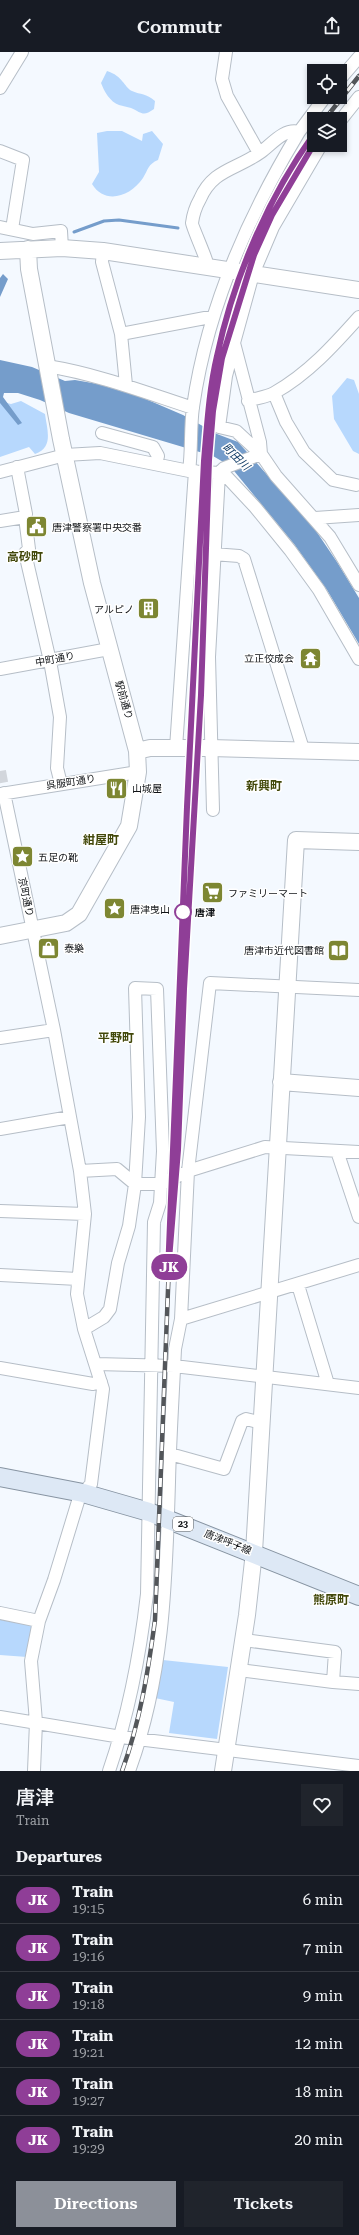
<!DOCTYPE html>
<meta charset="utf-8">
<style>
body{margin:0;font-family:"Roboto Serif","Noto Sans JP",serif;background:#20242c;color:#f1f3f6;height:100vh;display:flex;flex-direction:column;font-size:15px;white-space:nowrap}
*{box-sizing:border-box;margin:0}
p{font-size:13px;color:#9ea1a6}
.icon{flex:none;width:22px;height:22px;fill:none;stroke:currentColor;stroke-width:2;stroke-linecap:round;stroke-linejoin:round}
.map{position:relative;height:1719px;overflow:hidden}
.drawer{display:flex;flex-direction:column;background:#171b24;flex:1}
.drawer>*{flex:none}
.badge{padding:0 8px;border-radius:13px;font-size:14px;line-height:26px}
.tools{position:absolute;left:307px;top:12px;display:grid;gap:8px}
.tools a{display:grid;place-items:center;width:40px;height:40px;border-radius:0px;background:#171b24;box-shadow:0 2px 6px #0003;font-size:20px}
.map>.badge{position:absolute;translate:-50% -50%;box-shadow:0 0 0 2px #fff}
h2{padding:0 16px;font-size:15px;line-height:36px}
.round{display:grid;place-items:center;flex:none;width:42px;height:42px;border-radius:0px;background:#20242c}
.overview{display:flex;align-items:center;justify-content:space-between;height:68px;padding:0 16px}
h1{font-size:19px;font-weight:600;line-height:30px}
.primary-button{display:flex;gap:8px;margin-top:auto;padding:8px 16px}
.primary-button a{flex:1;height:46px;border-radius:0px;background:#8c9099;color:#fff;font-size:16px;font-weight:600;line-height:46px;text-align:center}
.primary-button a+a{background:#20242c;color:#f1f3f6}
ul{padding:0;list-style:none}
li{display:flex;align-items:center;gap:12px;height:48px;padding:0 16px;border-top:1px solid #363941}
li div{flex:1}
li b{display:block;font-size:15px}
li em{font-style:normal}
li .badge{min-width:44px;font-weight:700;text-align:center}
header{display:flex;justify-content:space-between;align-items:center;height:52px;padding:0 16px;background:#171b24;font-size:18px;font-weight:600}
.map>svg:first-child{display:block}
</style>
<header><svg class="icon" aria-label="back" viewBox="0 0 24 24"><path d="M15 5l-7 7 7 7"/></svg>Commutr<svg class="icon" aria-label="share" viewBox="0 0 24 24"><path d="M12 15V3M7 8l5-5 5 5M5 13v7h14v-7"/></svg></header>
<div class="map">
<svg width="359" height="1719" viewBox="0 0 359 1719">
<rect width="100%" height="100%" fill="#f4f9ff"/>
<path fill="#b7d8fd" d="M107,19c16,5 17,16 25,20 9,4 14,2 23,10l-1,8c-11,8 -12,4 -23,-1 -4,-1 -8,-2 -12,-3 -9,-3 -15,-14 -18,-22z
M107,79h15l20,10 1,-7 9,-3 11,13 -5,16c-10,4 -10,10 -15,18 -13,19 -38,27 -51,6l7,-12 -2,-39z
M347,326l7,2 5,14v60l-6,-3 -19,-32 -2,-23z
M0,349l11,3 10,-3 24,13c2,16 9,33 -10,40l-6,-7 -29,10z
M0,1564l30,7 2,5 -5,29 -27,-2z
M163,1608l65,7 -11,72 -48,-6 5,-31 -19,-4z"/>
<path fill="#759dcb" d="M3,222l5,5 -8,18v-19z
M0,308l32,7 33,14 10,-1 23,4 43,13 42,18 34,19 21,8 76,86 23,34 22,36v46l-32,-54 -33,-46 -64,-78 -17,-10 -144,-43 -29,-13 -22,-7h-14l-1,4 19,26 -4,2 -18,-22z"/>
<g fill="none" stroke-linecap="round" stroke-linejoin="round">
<path stroke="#759dcb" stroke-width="3" d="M74,180l30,-11 15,-1 59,8"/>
<path stroke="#d2d6dc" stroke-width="12" stroke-dasharray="12 6" stroke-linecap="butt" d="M0,719l4,22"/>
<defs>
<path id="street" d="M226,0l-4,27 5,17 32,57
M340,27l19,-22
M0,36l22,-36
M340,69l19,-24
M0,99l23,9 -11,69
M0,175l33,7 28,-3 1,17
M103,199l-1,11 19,72 5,51
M203,215l3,-7c-2,-7 -14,-34 -14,-37 1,-8 4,-17 8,-24 13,-30 36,-29 61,-47 11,-8 23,-24 38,-20l26,-35
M121,282l84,-16h8
M234,293l-8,31 -7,51 17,4 25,23 15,22 54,61 29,48
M47,314c50,8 97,26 146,42
M274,341l12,29 18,30 29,28 23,5
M248,349c8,-3 19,-4 26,-8 34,-19 60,-48 85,-76
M102,381l51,14 5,9 -2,8
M261,402l-1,-12 -26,-99 19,-69 20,-47 48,-82
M189,419c3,-21 1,-43 4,-64 14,-99 55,-191 106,-275
M0,420l65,-17 35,-2 89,18 30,2 7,3 29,31 35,43 29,40 40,69
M25,465l4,32 -4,4 25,108 10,56 -3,51 4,16
M315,466l44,-3
M0,469l25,-4 1,-3 -9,-47
M213,502l26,2 5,3 59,190
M0,617l109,-20
M176,696l19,-277
M4,741l50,237 26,141 5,43 -8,80 7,35 19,60 -12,95 -12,14 -25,82 -15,41 -8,40 5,61 -2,49
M0,742l138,-22
M213,758l-4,-153 10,-184 5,-5 37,-14
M0,986l54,-8
M0,1077l70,-12
M337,1099l22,66
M80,1119l37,-2 18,15h27l26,-13 77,-24 94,5
M0,1159l85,3
M0,1223l78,4
M298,1233l30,99
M181,1267l178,-54
M84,1277l20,-12 6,-8 8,-46 11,-37 6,-42 4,-67 -4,-129 22,1 6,162 -3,52 -6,19 -7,372c-7,61 -18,119 -38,177
M96,1312l78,2 185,22
M0,1316l93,16 8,-2
M170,1402l54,15 18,-48 4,-2 16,4
M0,1561l39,8
M244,1588l91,12 -2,30 26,2
M239,1618l94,12
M0,1665l121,20 238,29
M129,1719c35,-95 37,-189 40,-289 1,-45 4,-89 6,-133l6,-30 7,-148 22,-188 149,7"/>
<path id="secondary" d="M0,199l62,-3 41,3 256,39
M137,699l13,-3h60l149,4
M0,884l66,-13 13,-9 50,-88 9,-54 -1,-21 -45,-168 -31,-144 -32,-170 -1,-20
M281,1030l78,6
M223,1719l24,-156 7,-63 42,-712 63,2"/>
<path id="primary" d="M0,1425l83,16 66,19 210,84"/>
</defs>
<use href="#street" stroke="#b6bec7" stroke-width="14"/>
<use href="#secondary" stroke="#b6bec7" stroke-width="18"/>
<use href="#primary" stroke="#8794a2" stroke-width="20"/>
<use href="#street" stroke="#fff" stroke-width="12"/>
<use href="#secondary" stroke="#fff" stroke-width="16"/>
<use href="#primary" stroke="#dde8f5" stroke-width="18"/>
<defs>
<path id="rail" d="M325,67l34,-43
M191,802l12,-230
M122,1719c18,-49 26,-99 33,-151l32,-813 17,-346c3,-35 5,-71 13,-105 16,-76 51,-159 97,-222"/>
</defs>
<use href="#rail" stroke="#53565a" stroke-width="4.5"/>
<use href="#rail" stroke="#fff" stroke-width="3" stroke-dasharray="9" stroke-linecap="butt"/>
</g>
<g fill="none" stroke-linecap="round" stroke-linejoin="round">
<defs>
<path id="line" d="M314,82c-46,63 -81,146 -97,222 -8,34 -10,70 -13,105l-17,346 -19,465 10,-122 6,-161 17,-294 8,-235 4,-49 9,-53 32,-103 18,-40 42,-71"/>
</defs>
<use href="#line" stroke="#fff" stroke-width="9"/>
<use href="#line" stroke="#8f3e97" stroke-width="6"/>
</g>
<defs>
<symbol id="civic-square" viewBox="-11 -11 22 22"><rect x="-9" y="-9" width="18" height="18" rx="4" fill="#7d8632" stroke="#fff"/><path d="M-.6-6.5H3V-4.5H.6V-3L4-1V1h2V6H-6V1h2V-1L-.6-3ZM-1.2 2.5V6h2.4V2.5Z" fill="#fff"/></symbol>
<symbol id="building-square" viewBox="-11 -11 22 22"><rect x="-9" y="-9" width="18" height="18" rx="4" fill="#7d8632" stroke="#fff"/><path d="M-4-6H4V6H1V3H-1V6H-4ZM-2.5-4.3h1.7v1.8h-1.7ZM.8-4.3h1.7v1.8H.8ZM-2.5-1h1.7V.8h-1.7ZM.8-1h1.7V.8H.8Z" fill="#fff"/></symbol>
<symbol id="temple-square" viewBox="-11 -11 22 22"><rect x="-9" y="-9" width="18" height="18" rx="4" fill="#7d8632" stroke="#fff"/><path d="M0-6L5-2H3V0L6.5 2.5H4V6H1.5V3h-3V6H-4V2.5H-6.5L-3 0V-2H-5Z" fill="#fff"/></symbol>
<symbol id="restaurant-square" viewBox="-11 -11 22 22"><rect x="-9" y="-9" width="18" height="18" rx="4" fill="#7d8632" stroke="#fff"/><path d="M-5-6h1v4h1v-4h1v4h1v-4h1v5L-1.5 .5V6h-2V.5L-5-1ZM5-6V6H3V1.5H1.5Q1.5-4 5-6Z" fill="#fff"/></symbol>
<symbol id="sight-square" viewBox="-11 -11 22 22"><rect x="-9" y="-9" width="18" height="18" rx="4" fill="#7d8632" stroke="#fff"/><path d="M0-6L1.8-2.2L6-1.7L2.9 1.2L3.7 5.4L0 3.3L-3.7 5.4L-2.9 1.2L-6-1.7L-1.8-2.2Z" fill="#fff"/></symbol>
<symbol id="supermarket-square" viewBox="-11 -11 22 22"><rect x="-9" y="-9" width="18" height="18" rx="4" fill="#7d8632" stroke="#fff"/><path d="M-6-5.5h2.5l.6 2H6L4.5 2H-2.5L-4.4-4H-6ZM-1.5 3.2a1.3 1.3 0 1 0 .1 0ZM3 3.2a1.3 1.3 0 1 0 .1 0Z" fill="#fff"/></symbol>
<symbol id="shop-square" viewBox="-11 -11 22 22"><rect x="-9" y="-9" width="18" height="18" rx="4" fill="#7d8632" stroke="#fff"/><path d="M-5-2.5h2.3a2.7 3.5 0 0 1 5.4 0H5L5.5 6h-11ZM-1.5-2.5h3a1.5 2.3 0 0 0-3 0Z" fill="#fff"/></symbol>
<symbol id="library-square" viewBox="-11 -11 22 22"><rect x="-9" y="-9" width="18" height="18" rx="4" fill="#7d8632" stroke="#fff"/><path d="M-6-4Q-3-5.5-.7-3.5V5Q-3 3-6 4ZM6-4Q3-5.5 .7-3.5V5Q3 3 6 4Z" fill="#fff"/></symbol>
</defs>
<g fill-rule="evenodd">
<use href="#civic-square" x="24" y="462" width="25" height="25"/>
<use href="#building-square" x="136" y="544" width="25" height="25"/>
<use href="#temple-square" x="298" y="594" width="25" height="25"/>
<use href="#restaurant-square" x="104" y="724" width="25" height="25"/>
<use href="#sight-square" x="10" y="792" width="25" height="25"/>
<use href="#supermarket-square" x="200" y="828" width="25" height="25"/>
<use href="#sight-square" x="102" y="844" width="25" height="25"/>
<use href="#shop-square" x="36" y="884" width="25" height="25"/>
<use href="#library-square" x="326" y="886" width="25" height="25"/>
</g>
<circle fill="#fff" stroke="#8f3e97" stroke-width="2" cx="183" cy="860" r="8"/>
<g text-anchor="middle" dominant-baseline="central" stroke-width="3" stroke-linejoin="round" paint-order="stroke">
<rect fill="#fff" stroke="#585a5c" stroke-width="1" x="173" y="1465" width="20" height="14" rx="3"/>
<g font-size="9" font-weight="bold" fill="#101316">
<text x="183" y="1472">23</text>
</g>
<g font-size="10" fill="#101316" stroke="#fff" text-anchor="start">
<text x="52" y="475">唐津警察署中央交番</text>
<text x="134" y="557" text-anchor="end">アルピノ</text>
<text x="294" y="606" text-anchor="end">立正佼成会</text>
<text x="132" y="736">山城屋</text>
<text x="38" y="805">五足の靴</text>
<text x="228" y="841">ファミリーマート</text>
<text x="130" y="857">唐津曳山</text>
<text x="64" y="896">泰樂</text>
<text x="324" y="898" text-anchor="end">唐津市近代図書館</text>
</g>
<g font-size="10" fill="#101316" stroke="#fff">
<text transform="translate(55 607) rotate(-11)">中町通り</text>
<text transform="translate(124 648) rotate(74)">駅前通り</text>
<text transform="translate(71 730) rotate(-9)">呉服町通り</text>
<text transform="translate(26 845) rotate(78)">京町通り</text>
<text transform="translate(228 1490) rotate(22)">唐津呼子線</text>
</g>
<g font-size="10" font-weight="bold" fill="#101316" stroke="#fff" text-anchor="start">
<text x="195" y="860">唐津</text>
</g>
<g font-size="11" font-style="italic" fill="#113c67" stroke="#fff">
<text transform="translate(236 405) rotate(44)">町田川</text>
</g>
<g font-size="12" font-weight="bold" fill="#42480a" stroke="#fff">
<text x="25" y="505">高砂町</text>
<text x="264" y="734">新興町</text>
<text x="101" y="788">紺屋町</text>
<text x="116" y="986">平野町</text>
<text x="331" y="1548">熊原町</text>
</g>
</g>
</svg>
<div class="tools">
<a><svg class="icon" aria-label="locate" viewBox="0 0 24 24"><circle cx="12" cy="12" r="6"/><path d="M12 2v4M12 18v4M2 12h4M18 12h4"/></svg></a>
<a><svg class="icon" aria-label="layers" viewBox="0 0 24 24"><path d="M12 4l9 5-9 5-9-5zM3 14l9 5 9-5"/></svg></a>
</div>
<b class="badge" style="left:169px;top:1215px;background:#8f3e97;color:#fff">JK</b>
</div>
<section class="drawer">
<div class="overview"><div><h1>唐津</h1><p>Train</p></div><a class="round"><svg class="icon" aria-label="heart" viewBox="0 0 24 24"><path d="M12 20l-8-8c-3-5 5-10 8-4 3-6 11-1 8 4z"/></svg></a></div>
<h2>Departures</h2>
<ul>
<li><span class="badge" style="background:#8f3e97;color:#fff">JK</span><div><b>Train</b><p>19:15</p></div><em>6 min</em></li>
<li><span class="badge" style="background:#8f3e97;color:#fff">JK</span><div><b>Train</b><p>19:16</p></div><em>7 min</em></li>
<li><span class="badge" style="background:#8f3e97;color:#fff">JK</span><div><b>Train</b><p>19:18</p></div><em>9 min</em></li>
<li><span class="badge" style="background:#8f3e97;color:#fff">JK</span><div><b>Train</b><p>19:21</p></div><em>12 min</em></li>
<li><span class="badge" style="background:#8f3e97;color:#fff">JK</span><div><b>Train</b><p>19:27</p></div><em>18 min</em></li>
<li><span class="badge" style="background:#8f3e97;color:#fff">JK</span><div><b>Train</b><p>19:29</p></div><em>20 min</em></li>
</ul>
<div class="primary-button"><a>Directions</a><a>Tickets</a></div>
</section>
